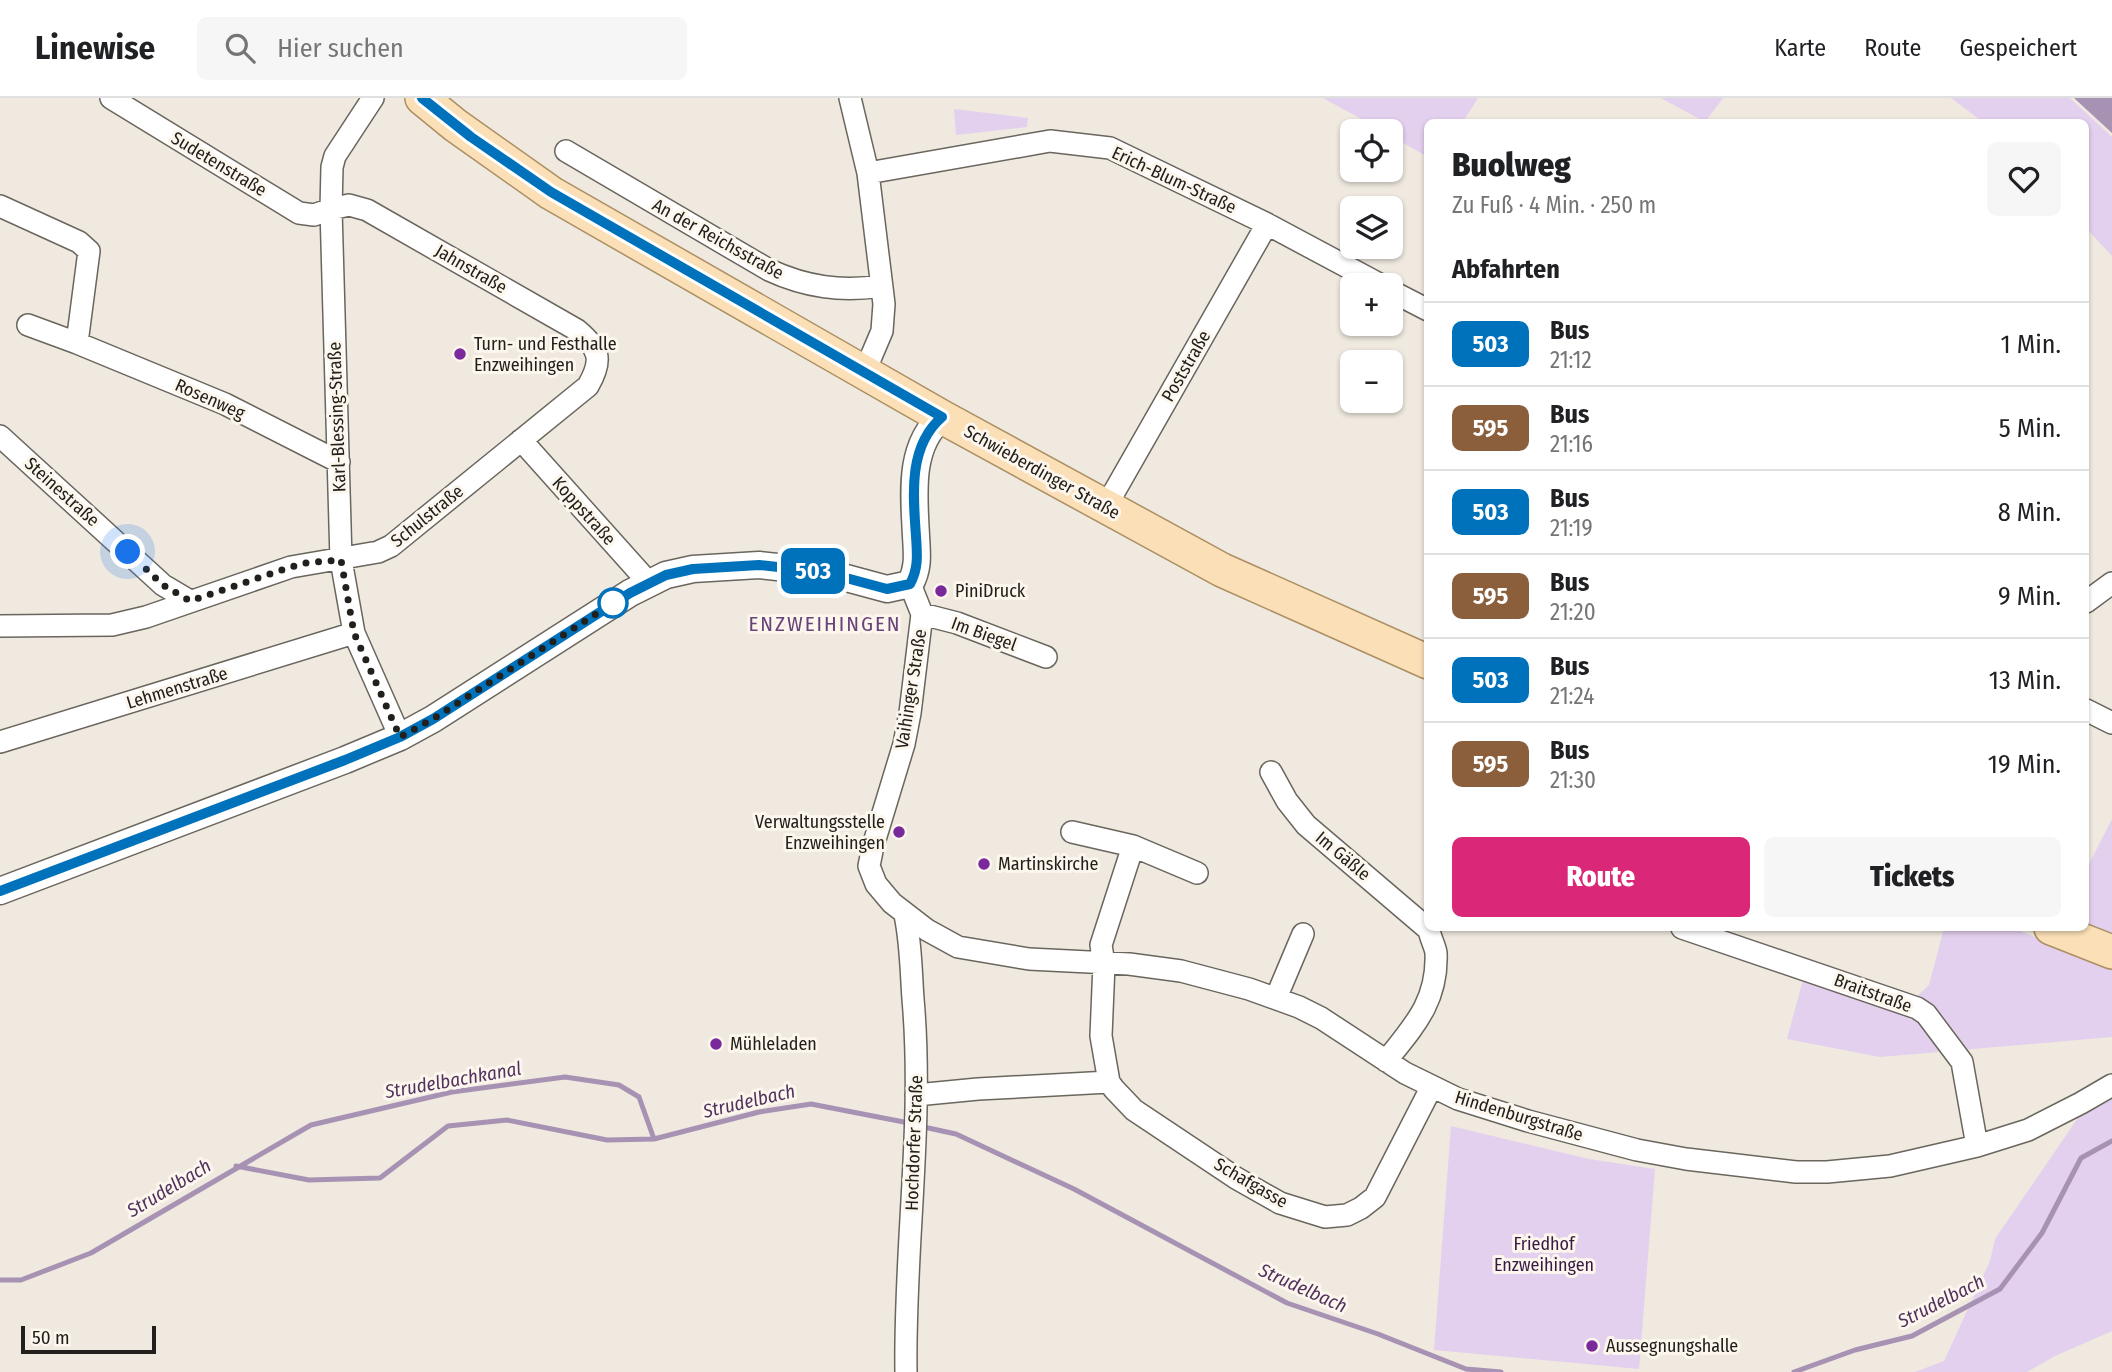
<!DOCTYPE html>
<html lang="de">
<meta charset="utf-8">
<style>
body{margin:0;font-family:"Fira Sans Condensed",sans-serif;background:#f6f6f6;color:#202124;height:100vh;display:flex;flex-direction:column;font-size:26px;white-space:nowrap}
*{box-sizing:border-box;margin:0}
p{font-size:23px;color:#757577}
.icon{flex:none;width:38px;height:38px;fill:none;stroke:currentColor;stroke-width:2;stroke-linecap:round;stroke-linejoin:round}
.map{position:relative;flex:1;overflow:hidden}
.sheet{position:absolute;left:1424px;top:21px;width:665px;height:812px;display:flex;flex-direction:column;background:#fff;border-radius:10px;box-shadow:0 2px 5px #0004}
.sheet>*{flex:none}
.badge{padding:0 14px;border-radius:10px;font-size:24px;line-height:46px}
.tools{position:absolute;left:1340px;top:21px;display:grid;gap:14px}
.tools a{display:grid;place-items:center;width:63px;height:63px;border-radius:10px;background:#fff;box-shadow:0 2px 5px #0004;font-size:35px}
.scale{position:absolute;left:21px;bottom:18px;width:135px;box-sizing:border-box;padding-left:7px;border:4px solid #22201c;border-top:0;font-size:19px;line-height:24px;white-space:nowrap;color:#22201c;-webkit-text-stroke:5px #fdf6ed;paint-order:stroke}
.you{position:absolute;width:35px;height:35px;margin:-18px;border:5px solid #fff;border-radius:50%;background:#1a73e8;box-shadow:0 0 0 10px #1a73e833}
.map>.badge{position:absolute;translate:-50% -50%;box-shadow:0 0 0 4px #fff}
h2{padding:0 28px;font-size:26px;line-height:63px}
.round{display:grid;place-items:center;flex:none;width:74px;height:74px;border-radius:10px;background:#f6f6f6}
.headline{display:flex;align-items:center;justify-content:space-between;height:119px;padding:0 28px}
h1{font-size:33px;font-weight:800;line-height:52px}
.button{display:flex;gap:14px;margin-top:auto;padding:14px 28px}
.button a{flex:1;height:80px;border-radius:10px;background:#db2777;color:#fff;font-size:28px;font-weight:800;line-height:80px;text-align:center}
.button a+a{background:#f6f6f6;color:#202124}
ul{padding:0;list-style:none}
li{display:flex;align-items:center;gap:21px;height:84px;padding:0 28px;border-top:2px solid #e0e0e0}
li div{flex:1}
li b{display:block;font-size:26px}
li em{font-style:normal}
li .badge{min-width:77px;font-weight:700;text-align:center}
header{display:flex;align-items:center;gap:42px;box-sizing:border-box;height:98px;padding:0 35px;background:#fff;border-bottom:2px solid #e0e0e0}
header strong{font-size:33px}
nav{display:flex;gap:38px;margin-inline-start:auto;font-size:24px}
.search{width:490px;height:63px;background:#f6f6f6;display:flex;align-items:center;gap:18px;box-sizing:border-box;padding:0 24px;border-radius:10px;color:#757577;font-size:26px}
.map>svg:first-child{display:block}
</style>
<header>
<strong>Linewise</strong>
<div class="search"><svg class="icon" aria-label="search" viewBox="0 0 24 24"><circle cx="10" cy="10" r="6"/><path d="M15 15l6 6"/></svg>Hier suchen</div>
<nav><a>Karte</a><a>Route</a><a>Gespeichert</a></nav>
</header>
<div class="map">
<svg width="2112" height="1274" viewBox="0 0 2112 1274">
<rect width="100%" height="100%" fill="#efe9e0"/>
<path fill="#e3d0ee" d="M1323,0h155l-15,24h-35v35l-37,-21v-5h-8z
M1661,0h62l-18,24z
M1951,0h119l42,39v119l-26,-28v-106h-103z
M954,11l74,9 -1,9 -71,8z
M2112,721v121l-26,-12v-65l3,1z
M1944,830h69l99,41v68l-232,20 -93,-18 20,-74 105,36 17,-16z
M2112,998v235l-57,25 -28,16h-112l29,-11 46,-100 5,-22 87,-127z
M1451,1028l138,33 66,10 -16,200 -205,-19z"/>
<path fill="#a792b3" d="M2074,0h38v35z"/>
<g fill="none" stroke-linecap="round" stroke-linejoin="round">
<path stroke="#a792b3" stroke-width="5" d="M919,1028l37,8 118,55 213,114 91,31 88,35 35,3
M236,1068l73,14 71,-2 68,-52 59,-6 100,20 47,-1 105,-27 52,-8 98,19
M0,1182h21l70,-27 220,-128 141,-33 113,-15 54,8 20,12 15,42
M1794,1274l61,-22 57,-14 88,-47 42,-56 39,-75 31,-17"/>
<defs>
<path id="minor" d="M373,0l-38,58 -3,11 -1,42 10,351 13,73 46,104
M850,0l18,75 16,131 -2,27 -17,40
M566,53l203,119c37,17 72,22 112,16
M868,75l182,-32 60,7 157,76 114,61
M0,108l79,36 10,9 -12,92 148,61 114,58
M1391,193l37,19
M28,227l49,18
M0,338l163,149 27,16
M521,342l120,134 5,10
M1105,410l162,-284
M910,486l12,30 -12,99 -6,31 -31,102 -4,20 7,18 16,19 35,27 31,17 71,12 100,5 52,7 68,18 50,18 22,11 84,55 53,26 70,22 109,29 49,9 110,13h31l63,-6 87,-20 51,-16 53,-27 31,-18
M2086,504l26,-19
M922,516l35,9 89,34
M0,528l112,-1 34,-8 145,-50 87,-15 13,-6 197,-160c15,-26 12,-37 -11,-56l-210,-120 -18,-5 -18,4 -17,6 -15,-2 -188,-115
M2086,612l26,13
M0,644l354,-109
M1271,674l16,29 19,24 122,104
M1072,734l61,14
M1197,775l-64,-27 -32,99 3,19 -3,72 8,46 5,7 20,21 102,68 44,25 45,14 22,-2 14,-7 14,-11 56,-109
M905,817c6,28 6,56 8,84 11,124 -9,249 -7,373
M1682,830l235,80 9,6 36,48 15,84
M1276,900l27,-64
M1386,963c28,-35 52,-60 50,-108 -1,-8 -7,-17 -7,-25
M916,997l62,-6 131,-7"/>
<path id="tertiary" d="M0,793l345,-131 55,-23 33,-18 197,-126 36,-18 27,-6 66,-4 65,7 63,17 23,-5c9,-16 7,-30 6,-48 -2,-41 -8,-90 26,-119"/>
<path id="primary" d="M422,0l33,27 96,68 391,224 280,153 206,92
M2051,830l61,24"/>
</defs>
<use href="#minor" stroke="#6a655d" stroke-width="24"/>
<use href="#tertiary" stroke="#6a655d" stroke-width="29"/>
<use href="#primary" stroke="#ac8e62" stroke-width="36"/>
<use href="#minor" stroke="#fff" stroke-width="21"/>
<use href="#tertiary" stroke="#fff" stroke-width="26"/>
<use href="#primary" stroke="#fadfb7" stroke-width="33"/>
</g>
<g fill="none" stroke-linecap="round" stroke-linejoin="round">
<defs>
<path id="line" d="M0,793l345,-131 55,-23 33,-18 197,-126 36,-18 27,-6 66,-4 65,7 63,17 23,-5c9,-16 7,-31 6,-48 -3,-41 -8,-90 26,-119l-391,-225 -80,-55 -49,-39"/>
</defs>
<use href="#line" stroke="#fff" stroke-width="16"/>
<use href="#line" stroke="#0072bc" stroke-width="10"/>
<path stroke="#22201c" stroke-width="7" stroke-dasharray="0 12.6" d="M128,454l35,33 27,16 101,-34 14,-4 36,-3 13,73 46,104 33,-18 180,-116"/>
</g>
<g fill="#79299a" stroke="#fdf6ed" stroke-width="2.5">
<circle cx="460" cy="256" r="7"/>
<circle cx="941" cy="493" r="7"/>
<circle cx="899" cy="734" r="7"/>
<circle cx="984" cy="766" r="7"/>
<circle cx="716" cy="946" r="7"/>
<circle cx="1592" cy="1248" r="7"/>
</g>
<circle fill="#fff" stroke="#0072bc" stroke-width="3.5" cx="613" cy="505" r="14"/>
<g text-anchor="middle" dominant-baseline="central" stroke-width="6" stroke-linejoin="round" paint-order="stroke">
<g font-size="18" fill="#22201c" stroke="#fdf6ed">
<text transform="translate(219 66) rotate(31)">Sudetenstraße</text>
<text transform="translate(1174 82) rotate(25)">Erich-Blum-Straße</text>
<text transform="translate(718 141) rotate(29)">An der Reichsstraße</text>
<text transform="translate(471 171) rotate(30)">Jahnstraße</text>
<text transform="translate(1186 268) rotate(-60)">Poststraße</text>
<text transform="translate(210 301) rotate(24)">Rosenweg</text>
<text transform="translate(337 319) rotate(-92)">Karl-Blessing-Straße</text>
<text transform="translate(1042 374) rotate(29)">Schwieberdinger Straße</text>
<text transform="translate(62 394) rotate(42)">Steinestraße</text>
<text transform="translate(584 413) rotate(48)">Koppstraße</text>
<text transform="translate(427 418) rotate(-39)">Schulstraße</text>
<text transform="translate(984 536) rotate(20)">Im Biegel</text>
<text transform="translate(177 590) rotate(-17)">Lehmenstraße</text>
<text transform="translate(911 591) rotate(-81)">Vaihinger Straße</text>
<text transform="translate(1343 758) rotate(40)">Im Gäßle</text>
<text transform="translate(1873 895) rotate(20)">Braitstraße</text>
<text transform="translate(1519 1018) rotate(17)">Hindenburgstraße</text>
<text transform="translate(914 1045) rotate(-88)">Hochdorfer Straße</text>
<text transform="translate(1251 1085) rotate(30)">Schafgasse</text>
</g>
<g font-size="18" fill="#22201c" stroke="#fdf6ed" text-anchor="start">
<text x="474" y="246">Turn- und Festhalle<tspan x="474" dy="21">Enzweihingen</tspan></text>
<text x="955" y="493">PiniDruck</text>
<text x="885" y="724" text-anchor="end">Verwaltungsstelle<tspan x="885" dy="21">Enzweihingen</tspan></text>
<text x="998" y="766">Martinskirche</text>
<text x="730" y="946">Mühleladen</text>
<text x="1606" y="1248">Aussegnungshalle</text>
</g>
<g font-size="18" fill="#371a45" stroke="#fdf6ed">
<text x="1544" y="1146">Friedhof<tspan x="1544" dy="21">Enzweihingen</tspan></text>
</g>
<g font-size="19" font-style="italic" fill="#50325f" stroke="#fdf6ed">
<text transform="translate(453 982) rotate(-10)">Strudelbachkanal</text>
<text transform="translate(749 1003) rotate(-13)">Strudelbach</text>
<text transform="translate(169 1090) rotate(-31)">Strudelbach</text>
<text transform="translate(1303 1190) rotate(24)">Strudelbach</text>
<text transform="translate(1941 1203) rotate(-27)">Strudelbach</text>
</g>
<g font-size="21" letter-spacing="2" fill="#68427b" stroke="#fdf6ed">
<text x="825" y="526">ENZWEIHINGEN</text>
</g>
</g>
</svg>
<div class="tools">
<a><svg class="icon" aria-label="locate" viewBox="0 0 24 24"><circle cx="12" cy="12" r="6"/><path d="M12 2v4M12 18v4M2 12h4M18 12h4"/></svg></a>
<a><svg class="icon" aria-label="layers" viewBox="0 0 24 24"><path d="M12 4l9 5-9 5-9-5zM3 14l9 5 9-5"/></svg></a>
<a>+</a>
<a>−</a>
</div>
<div class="scale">50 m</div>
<div class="you" style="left:128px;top:454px"></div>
<b class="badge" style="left:813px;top:473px;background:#0072bc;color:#fff">503</b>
<section class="sheet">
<div class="headline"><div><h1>Buolweg</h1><p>Zu Fuß · 4 Min. · 250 m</p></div><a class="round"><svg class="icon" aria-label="heart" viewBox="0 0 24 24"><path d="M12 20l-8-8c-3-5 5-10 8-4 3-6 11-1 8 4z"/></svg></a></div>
<h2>Abfahrten</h2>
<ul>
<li><span class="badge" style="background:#0072bc;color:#fff">503</span><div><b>Bus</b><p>21:12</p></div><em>1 Min.</em></li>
<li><span class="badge" style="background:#8b5e3c;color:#fff">595</span><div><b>Bus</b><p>21:16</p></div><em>5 Min.</em></li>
<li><span class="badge" style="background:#0072bc;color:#fff">503</span><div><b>Bus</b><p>21:19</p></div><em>8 Min.</em></li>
<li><span class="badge" style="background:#8b5e3c;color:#fff">595</span><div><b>Bus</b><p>21:20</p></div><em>9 Min.</em></li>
<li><span class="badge" style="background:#0072bc;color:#fff">503</span><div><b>Bus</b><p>21:24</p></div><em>13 Min.</em></li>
<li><span class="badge" style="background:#8b5e3c;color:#fff">595</span><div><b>Bus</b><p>21:30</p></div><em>19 Min.</em></li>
</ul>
<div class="button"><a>Route</a><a>Tickets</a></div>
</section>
</div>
